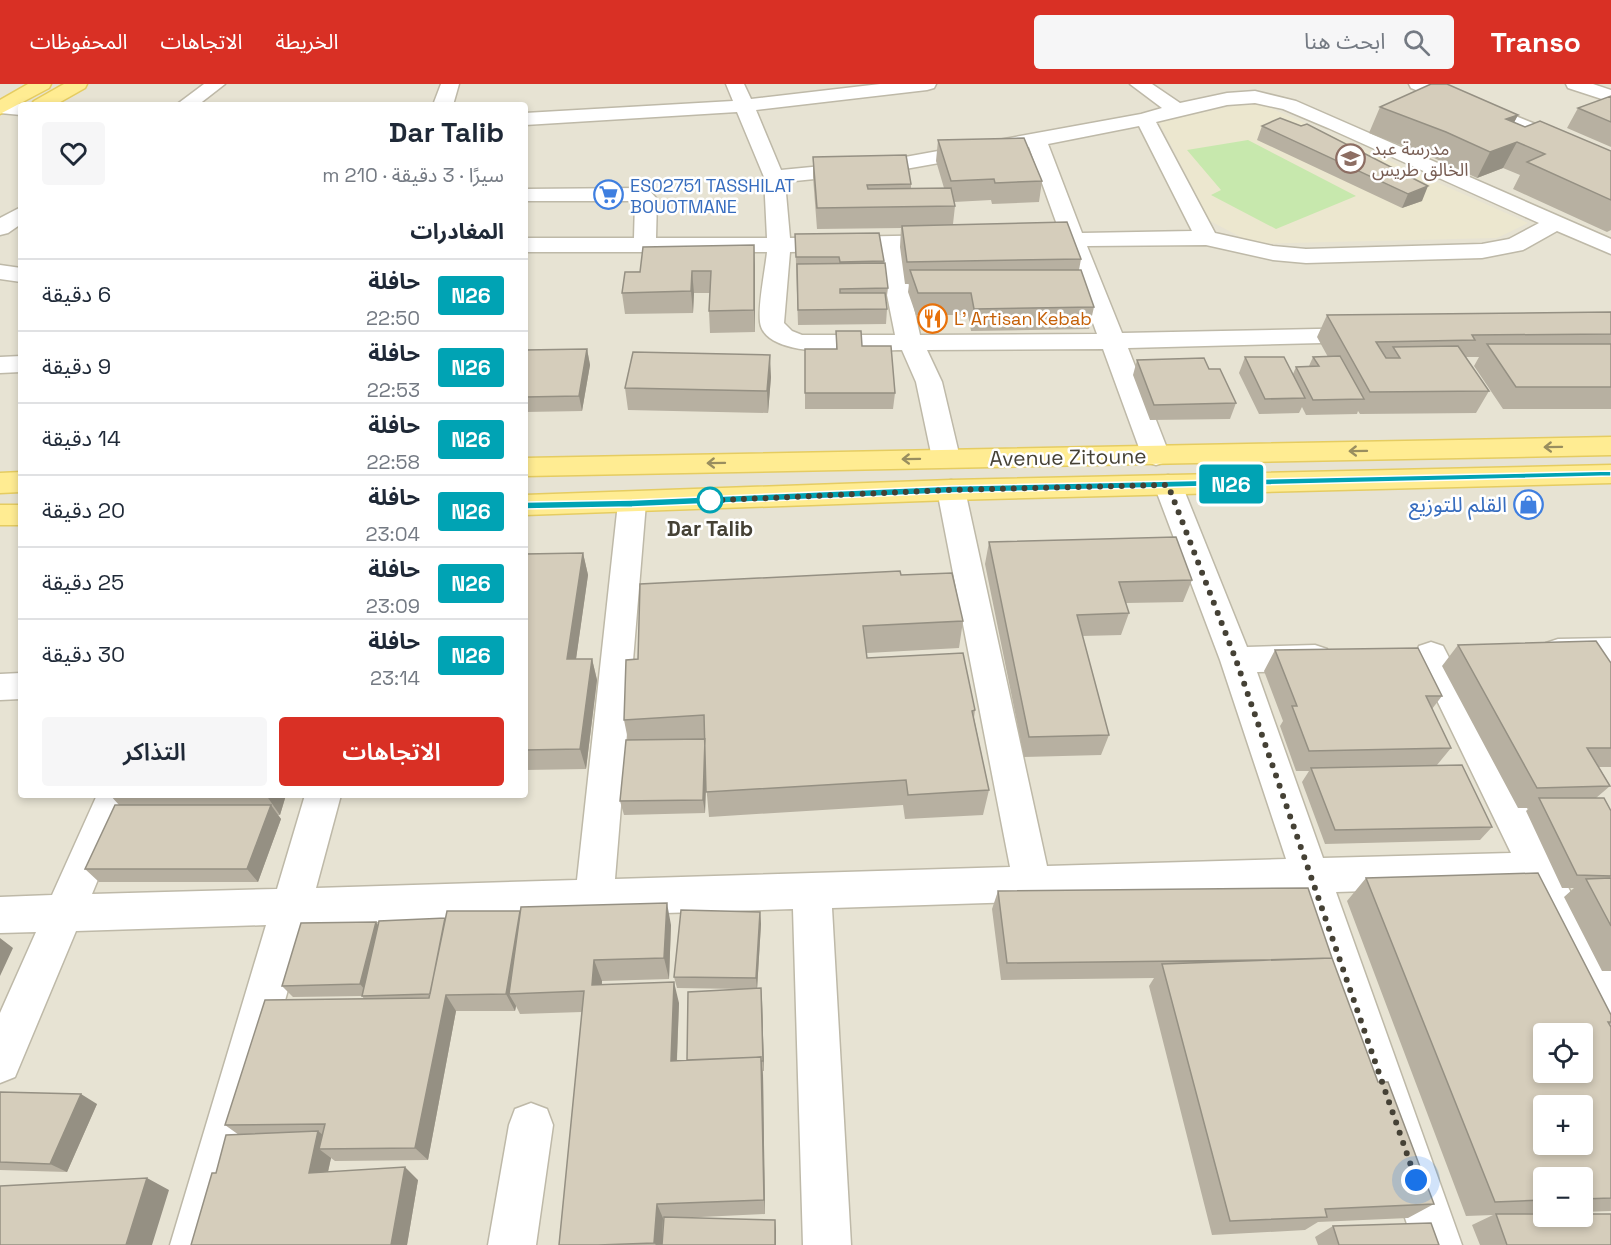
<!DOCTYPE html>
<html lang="ar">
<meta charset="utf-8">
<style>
body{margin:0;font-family:"Space Grotesk","Noto Sans Arabic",sans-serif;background:#f6f6f7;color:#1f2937;direction:rtl;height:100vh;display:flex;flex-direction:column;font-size:22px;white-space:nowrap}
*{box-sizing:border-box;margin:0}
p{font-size:20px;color:#747a83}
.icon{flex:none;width:33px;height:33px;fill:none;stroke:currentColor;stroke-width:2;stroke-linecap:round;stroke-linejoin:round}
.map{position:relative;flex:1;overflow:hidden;direction:ltr}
.drawer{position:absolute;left:18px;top:18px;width:510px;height:696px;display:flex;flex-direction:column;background:#fff;border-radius:6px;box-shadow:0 3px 9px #0003;direction:rtl}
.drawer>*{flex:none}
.badge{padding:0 12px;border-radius:4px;font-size:21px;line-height:39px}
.tools{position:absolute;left:1533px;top:939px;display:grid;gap:12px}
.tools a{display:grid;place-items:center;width:60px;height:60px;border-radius:6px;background:#fff;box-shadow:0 3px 9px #0003;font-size:30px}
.you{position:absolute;width:30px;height:30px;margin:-15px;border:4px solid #fff;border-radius:50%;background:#1a73e8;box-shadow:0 0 0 9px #1a73e833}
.map>.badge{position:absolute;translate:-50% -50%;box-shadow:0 0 0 3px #fff}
h2{padding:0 24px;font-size:22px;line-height:54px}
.round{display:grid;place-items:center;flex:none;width:63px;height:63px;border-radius:6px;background:#f6f6f7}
.summary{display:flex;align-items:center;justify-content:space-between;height:102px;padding:0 24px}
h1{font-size:28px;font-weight:600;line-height:45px}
.button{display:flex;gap:12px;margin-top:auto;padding:12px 24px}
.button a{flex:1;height:69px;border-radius:6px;background:#d93025;color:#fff;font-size:24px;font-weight:600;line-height:69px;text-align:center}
.button a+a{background:#f6f6f7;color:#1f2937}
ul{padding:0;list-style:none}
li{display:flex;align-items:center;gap:18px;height:72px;padding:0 24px;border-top:2px solid #e0e1e3}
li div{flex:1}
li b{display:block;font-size:22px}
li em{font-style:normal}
li .badge{min-width:66px;font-weight:700;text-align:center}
header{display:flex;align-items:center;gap:36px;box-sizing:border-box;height:84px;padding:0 30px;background:#d93025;color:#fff}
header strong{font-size:28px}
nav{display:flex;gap:33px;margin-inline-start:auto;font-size:21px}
.search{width:420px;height:54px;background:#f6f6f7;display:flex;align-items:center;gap:15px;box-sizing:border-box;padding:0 21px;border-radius:6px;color:#747a83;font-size:22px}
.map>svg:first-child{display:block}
</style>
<header>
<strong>Transo</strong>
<div class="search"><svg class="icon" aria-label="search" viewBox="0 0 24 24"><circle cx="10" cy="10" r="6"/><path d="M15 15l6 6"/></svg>ابحث هنا</div>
<nav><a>الخريطة</a><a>الاتجاهات</a><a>المحفوظات</a></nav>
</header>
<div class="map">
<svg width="1611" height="1161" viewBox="0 0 1611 1161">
<rect width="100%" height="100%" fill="#f3f0e5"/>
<path fill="#e7e3d3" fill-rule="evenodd" d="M0,0h1611v1161h-1611zM21,21h504v690h-504zM1544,950h38v38h-38zM1544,1022h38v38h-38zM1544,1094h38v38h-38z"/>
<path fill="#ece7cf" d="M1255,17l273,122 -31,15 -243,6 -44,-23 -51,-99z"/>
<path fill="#c7e8ad" d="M1248,56l108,56 -80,33 -65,-34 10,-5 -34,-40z"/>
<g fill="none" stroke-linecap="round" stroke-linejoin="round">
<defs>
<path id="minor" d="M204,0h21l-27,21h-22z
M441,0h18l-6,21h-20z
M726,0h18l7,15 129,-15h56l-2,4 -7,2 -171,20 25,60 113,-11 247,-45 21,-6 -32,-24h22l28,19 47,-10 28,-2 41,10 315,138v15l-54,-23 -34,19 -41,8 -176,5 -33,-3 -67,-15 -119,1 35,87 241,-5 9,2 3,5 -3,5 -9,2 -235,6 42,108 -4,6 -10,3 -10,-3 -4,-6 -39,-107 -176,1 15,32 18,76 -4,6 -10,3 -10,-3 -4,-6 -16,-76 -14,-32c-29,0 -137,13 -142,-28 -2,-18 5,-51 7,-70h-242v-14h109l1,-37h-110v-12l115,-1 8,1 9,10 -1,39h111l-3,-61 -27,-65 -212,13v-12l208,-12zM1255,19l28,6 45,19 211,95 -30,16 -27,5 -176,5 -33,-3 -58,-13 -59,-111 71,-17zM1139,42l53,105 -110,2 -34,-89zM1029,63l31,86 -39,2 -3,5 3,5 44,1 32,88 -177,1 -19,-85 51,-3 3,-5 -3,-5 -8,-2 -154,3 -5,-56 109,-11zM878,166l17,85h-93l-10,-4 -8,-8 6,-71z
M1409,0h26l176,70v13l-200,-79z
M1566,0h27l18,6v12l-43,-14z
M0,17l28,4h-7v10l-21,-2z
M21,123v17l-13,9 -8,2v-17z
M0,181l21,3v14l-21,-3z
M21,272v16l-21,1v-16z
M1168,391l10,3 4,7 65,162 68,-2 12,4 4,9 -4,9 -12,4 -58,1 66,186 188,-5 -96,-198 4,-9 12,-4 12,4 168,324v63l-15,-6 -69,-141 -191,6 126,353h-48l-117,-352 -465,15 19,337h-48l-10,-336 -487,15 -88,321h-48l96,-320 -190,6 -61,146 -15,6v-70l36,-81 -36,1v-36l52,-2 45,-100h36l-41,99 185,-5 28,-94h36l-25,93 261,-8 41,-377 4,-7 10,-3 10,3 4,7 -31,376 395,-12 -73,-377 4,-7 10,-3 10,3 4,7 82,376 239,-7 -66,-199 -66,-175 4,-7z
M1611,554v26l-53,1 -12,-4 -4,-9 4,-9 12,-4z
M21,589v26l-21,1v-26z
M531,1019l16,6 6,16 -17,120h-48l21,-120 6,-16z"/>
<path id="major" d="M28,0h23l-2,4 -49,26v-14z
M64,0h23l-2,4 -30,17h-24l3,-4z
M1611,353v18l-1086,21v-18z
M1611,381v18l-660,17 -426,15v-20l426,-15z
M21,388v20l-21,1v-20z
M0,421h21v20h-21z"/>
</defs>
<use href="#minor" stroke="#beb9a8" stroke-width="3"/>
<use href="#major" stroke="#e5cc61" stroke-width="3"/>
<use href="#minor" fill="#fff" fill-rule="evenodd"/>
<use href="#major" fill="#ffec92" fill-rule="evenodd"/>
</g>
<path fill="#b7b0a1" d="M1611,12v51l-44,-19 11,-20z
M1380,23l138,8 -4,7 11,5 86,24v79l-4,2 -94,-43 7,-14 -17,-7 -26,10 -43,-20 -65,-25z
M1262,42l160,75 -20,7 -145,-68z
M938,56l104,41 -3,21 -47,2 -1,-4 -37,2 1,4 -2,18 128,35 -2,11 15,37 -5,22 -118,2 -3,-16h-52l-8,-23 1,-8h-4l-5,-37 1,-19 -84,1 -4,-52v-20l98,27v4h33l-8,-27z
M795,150l89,27 4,27 -2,15 1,6 -1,15 -88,1z
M755,182v66l-45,1 -1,-22 1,-18h-16l-1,20 -68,1 -3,-21 3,-21z
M1611,228v97h-108l-29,-43 5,-9h-13l23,34 -13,22 -116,1 -2,-3 -1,3 -51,1 -4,-8 -3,6 -40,1 -20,-41 6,-16 48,17 3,-7 13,-1 4,-9h15l-11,-20 10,-22z
M836,247l26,15 33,47 -2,16h-88v-60h31z
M587,265l3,16 -8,46 -57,1v-62z
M1137,276l72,9 27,34 -6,16 -80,1 -17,-45z
M771,293l-3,36 -140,-3 -3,-22z
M989,458l203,38 -9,22 -57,1 3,10 -8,22 -39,1 27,99 -8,20 -77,2 -39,-193z
M583,469l5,22 -12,84h16l5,21 -11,89 -61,1v-216z
M901,491l62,46 -4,27 -92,5v5l108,52 -1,8 15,72 -6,25 -78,4 -2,-14 -194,12 -3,-33 -1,29 -81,2 -4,-14 8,-61 -4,-20 14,-61z
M1458,561l153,18v104h-12l11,19 -14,12 15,13v160h-9l-38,-74 10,-9h-12l-36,-77 3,-3h-11l-76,-142z
M1275,566l167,46 -10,13 19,39 -14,17 55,62 -12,13 -155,4 -23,-62 7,-11h-13l-16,-45 3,-5 -19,-50z
M110,711h176l-6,20h-2l3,4 -23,63h-159l-14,-13 34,-64z
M1366,794l245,137v9l-1,1 1,2v184l-29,1v-34h-38v35l-20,1 87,31h-131l-8,-20 21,-10 -27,1 -119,-315z
M998,807l334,67 46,124 56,122 -26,14 -90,4 -13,8 -93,5 -63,-249 5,-8 -153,2 -9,-71z
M760,828l1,12 -4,65 5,11 2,71h-1l2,143 -85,4 96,12 -113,-12 -1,27h-103l23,-233 -62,2 -4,-8 -1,5h-59l-28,149 -93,1 -4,-3 -3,14 90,8 -11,65h-216l25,-72 23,-38 -14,-10 139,-126 -2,-3 -69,1 -11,-11 96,-61h293l-2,54 -67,2v4l77,18 -2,58 10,-1 53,-71 -63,-1 -3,-11z
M0,1008l97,12 -30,68 -67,-2z
M1333,1142l106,19h-121l-3,-8z"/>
<path fill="#959083" d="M1518,31l-13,25 1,-21z
M1517,58l-14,26 -26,10 13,-26z
M1428,102l-6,15 -20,7 6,-14z
M754,161l1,21v66l-1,-22z
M692,187l2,22 -1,20 -2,-22z
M587,265l3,16 -8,46 -3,-15z
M770,271l1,22 -3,36 -1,-22z
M583,469l5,22 -15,105 -6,-21z
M592,575l5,21 -11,89 -6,-20z
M706,655l1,14 -2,60 -2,-13z
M266,711h20l-6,20z
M271,721l10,14 -23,63 -11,-13z
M667,819l4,22 -2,54 -5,-21z
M520,827l8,17 -19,66 7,12 -1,5 -9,-17z
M760,828l1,12 -4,66 -1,-12z
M376,838l8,12 -14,62 -10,-12z
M0,854l13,10 -13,28z
M594,876l8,21 -2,25 -8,-21z
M674,898l5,21 -3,76 -5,-18z
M761,904l1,12 2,71 -1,-10z
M446,911l10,16 -28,149 -13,-12z
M761,973l2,19 2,138 -1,-14z
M81,1010l16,10 -30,68 -17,-8z
M318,1047l16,13 -15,5 12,9 -6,27 -16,-12z
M405,1083l13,13 -11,65h-16z
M147,1094l22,12 -17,55h-26z
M657,1120l6,14 -1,27h-6l-2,-2z
M775,1136l1,10v15h-1z"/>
<path fill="#d5cdbb" stroke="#959083" stroke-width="1.5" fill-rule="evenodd" d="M1431,0h16l71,31 -12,4 19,8 15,-6 71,30v49l-84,-38 18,-8 -28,-12 -27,10 -44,-20 -66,-25z
M1611,12v26l-33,-14z
M1280,34l21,8 6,-2 121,62 -20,8 -146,-68z
M1024,54l18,43 -47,2 -1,-4 -43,2 -13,-41z
M906,71l5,29 -44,1 1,4 83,-1 4,18 -138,2 -4,-51z
M1067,138l14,37 -174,3 -5,-36z
M879,149l5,28 -44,1 -1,-5h-43l-1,-23z
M754,161v65l-45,1 2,-40h-19l-1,20 -69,2 3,-21h15l3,-25z
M885,179l3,25 -48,1v4h45l2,16 -89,1 -1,-46z
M910,186h171l13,37 -120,2 -3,-16h-53z
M1611,228v22l-139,1 3,5 -99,2 10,16h14l-7,-11 65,-1 31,45 -119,1 -43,-77z
M836,247h25l1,15h29l4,47h-90v-44h32z
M1487,260h124v43h-95z
M587,265l-8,47 -54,1v-47z
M633,268l137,3 -3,36 -142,-3z
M1340,272l24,43 -51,1 -17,-33 23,-1 -6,-9z
M1245,273h39l21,41 -40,1z
M1204,274l5,11h11l16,34 -82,2 -17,-45z
M1176,453l16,43 -73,2 10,31 -52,2 32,120 -80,2 -40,-195z
M583,469l-16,106h25l-12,90 -55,1v-196z
M900,487l1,4 51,-2 11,48 -100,5 4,32 96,-5 12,57 -3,1 17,79 -81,5 -2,-15 -200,12 -2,-77 -80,5 2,-60 12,-1 2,-75z
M1596,557l15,22v85h-24l23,38 -73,2 -79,-143z
M1418,564l24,48h-16l25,52 -142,3 -17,-45h5l-22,-56z
M705,655l-2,61 -83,1 6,-61z
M1462,681l30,62 -157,3 -24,-62z
M220,711h46l-46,1z
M1539,714h65l7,13v65l-34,-1z
M115,721h156l-24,64h-162z
M1538,789l73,142v7h-3l3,5v171l-29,1v-21h-38v22l-49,2 -129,-324zM1544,950h38v38h-38zM1544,1022h38v38h-38z
M1611,794v48l-25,-47z
M1308,804l24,70 -69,2 -256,3 -9,-72z
M667,819l-3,55 -70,2 -2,25 82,-3 -3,79 90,-4 3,143 -107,4 -3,39 -56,2h-39l25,-254 -75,3 12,-87z
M681,826l79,2 -4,66 -82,-1z
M447,827h73l-14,83 -60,1 -31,153 -96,1 6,-25 -100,1 40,-125 164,-2z
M445,834l-15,76 -68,2 17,-75z
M376,838l-16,62 -78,2 19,-63z
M1332,874l46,124h10l46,122 -109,5 2,8 -97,4 -68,-257z
M761,904l2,73h-2v-4l-74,3 1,-68z
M0,1008l81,2 -31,70 -50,-2z
M318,1047l-9,42 96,-6 -14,78h-200l21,-72h4l10,-38z
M147,1094l-21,67h-126v-59z
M1496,1130h48v2h38v-2h29v31h-104z
M664,1133l111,3v25h-113z
M1431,1139l8,22h-100l-6,-19z"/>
<defs><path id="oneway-shaft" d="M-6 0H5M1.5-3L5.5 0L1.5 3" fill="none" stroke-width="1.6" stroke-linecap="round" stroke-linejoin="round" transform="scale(1.5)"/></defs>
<g stroke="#998e5f">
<use href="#oneway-shaft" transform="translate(1553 363) rotate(179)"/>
<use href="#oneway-shaft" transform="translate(1358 367) rotate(179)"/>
<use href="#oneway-shaft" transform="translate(911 375) rotate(179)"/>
<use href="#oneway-shaft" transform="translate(716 379) rotate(179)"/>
</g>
<path fill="#00a3b4" stroke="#fff" stroke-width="1.5" d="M1611,387v5l-660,17 -319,14 -107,2 -5,-4 5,-3 107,-2 319,-14z"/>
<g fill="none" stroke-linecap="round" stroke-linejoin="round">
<path stroke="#454135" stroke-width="6" stroke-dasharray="0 10.8" d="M710,416l-10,1 251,-11 217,-5 68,175 180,520"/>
</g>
<defs>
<symbol id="school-ring" viewBox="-11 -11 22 22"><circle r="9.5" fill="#fff" stroke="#8d6e63" stroke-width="1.5"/><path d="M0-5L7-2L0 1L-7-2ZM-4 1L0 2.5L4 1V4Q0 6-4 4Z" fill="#8d6e63"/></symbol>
<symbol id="supermarket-ring" viewBox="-11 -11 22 22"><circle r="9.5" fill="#fff" stroke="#3f7fe0" stroke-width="1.5"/><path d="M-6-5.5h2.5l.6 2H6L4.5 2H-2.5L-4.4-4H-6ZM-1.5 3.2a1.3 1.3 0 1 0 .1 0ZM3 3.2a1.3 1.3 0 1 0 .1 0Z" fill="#3f7fe0"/></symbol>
<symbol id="restaurant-ring" viewBox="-11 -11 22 22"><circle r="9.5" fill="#fff" stroke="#e8710a" stroke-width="1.5"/><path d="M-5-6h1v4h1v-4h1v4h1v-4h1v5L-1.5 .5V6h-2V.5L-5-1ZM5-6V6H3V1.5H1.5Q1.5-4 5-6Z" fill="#e8710a"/></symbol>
<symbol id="shop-ring" viewBox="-11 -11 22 22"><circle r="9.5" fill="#fff" stroke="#3f7fe0" stroke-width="1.5"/><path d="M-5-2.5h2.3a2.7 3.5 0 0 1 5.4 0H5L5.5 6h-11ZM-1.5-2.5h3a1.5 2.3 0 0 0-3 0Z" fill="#3f7fe0"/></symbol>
</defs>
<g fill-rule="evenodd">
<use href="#school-ring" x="1334" y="58" width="33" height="33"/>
<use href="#supermarket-ring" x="592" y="94" width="33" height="33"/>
<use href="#restaurant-ring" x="916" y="218" width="33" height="33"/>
<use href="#shop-ring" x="1512" y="404" width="33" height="33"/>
</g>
<circle fill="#fff" stroke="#00a3b4" stroke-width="3" cx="710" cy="416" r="12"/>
<g text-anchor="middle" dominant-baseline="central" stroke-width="5" stroke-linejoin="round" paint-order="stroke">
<g font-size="18" fill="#785e54" stroke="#fff" text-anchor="start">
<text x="1372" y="64">مدرسة عبد<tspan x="1372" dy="21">الخالق طريس</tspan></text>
</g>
<g font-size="18" fill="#366cbe" stroke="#fff" text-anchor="start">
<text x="630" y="101">ES02751 TASSHILAT<tspan x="630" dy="21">BOUOTMANE</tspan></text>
</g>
<g font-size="18" fill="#c56008" stroke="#fff" text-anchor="start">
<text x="954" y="234">L' Artisan Kebab</text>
</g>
<g font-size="21" fill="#454135" stroke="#fff">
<text transform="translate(1068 373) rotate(-1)">Avenue Zitoune</text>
</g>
<g font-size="21" fill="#366cbe" stroke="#fff" text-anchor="end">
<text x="1507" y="420">القلم للتوزيع</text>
</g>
<g font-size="21" font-weight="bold" fill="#454135" stroke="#fff">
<text x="710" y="444">Dar Talib</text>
</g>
</g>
</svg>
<div class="tools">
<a><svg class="icon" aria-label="locate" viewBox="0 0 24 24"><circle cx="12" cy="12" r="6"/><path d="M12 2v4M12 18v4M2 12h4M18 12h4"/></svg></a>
<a>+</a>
<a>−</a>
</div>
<div class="you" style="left:1416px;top:1096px"></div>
<b class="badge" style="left:1231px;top:400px;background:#00a3b4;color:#fff">N26</b>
<section class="drawer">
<div class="summary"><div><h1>Dar Talib</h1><p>سيرًا · 3 دقيقة · 210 m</p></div><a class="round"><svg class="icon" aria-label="heart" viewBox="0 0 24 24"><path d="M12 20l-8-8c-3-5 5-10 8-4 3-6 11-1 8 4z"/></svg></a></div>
<h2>المغادرات</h2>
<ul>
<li><span class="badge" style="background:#00a3b4;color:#fff">N26</span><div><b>حافلة</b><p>22:50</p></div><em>6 دقيقة</em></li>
<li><span class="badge" style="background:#00a3b4;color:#fff">N26</span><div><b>حافلة</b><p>22:53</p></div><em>9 دقيقة</em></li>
<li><span class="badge" style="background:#00a3b4;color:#fff">N26</span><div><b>حافلة</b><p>22:58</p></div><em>14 دقيقة</em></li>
<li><span class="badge" style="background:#00a3b4;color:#fff">N26</span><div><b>حافلة</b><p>23:04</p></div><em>20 دقيقة</em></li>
<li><span class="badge" style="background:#00a3b4;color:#fff">N26</span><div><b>حافلة</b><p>23:09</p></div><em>25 دقيقة</em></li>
<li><span class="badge" style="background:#00a3b4;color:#fff">N26</span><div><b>حافلة</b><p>23:14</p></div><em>30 دقيقة</em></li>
</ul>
<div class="button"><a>الاتجاهات</a><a>التذاكر</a></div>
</section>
</div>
